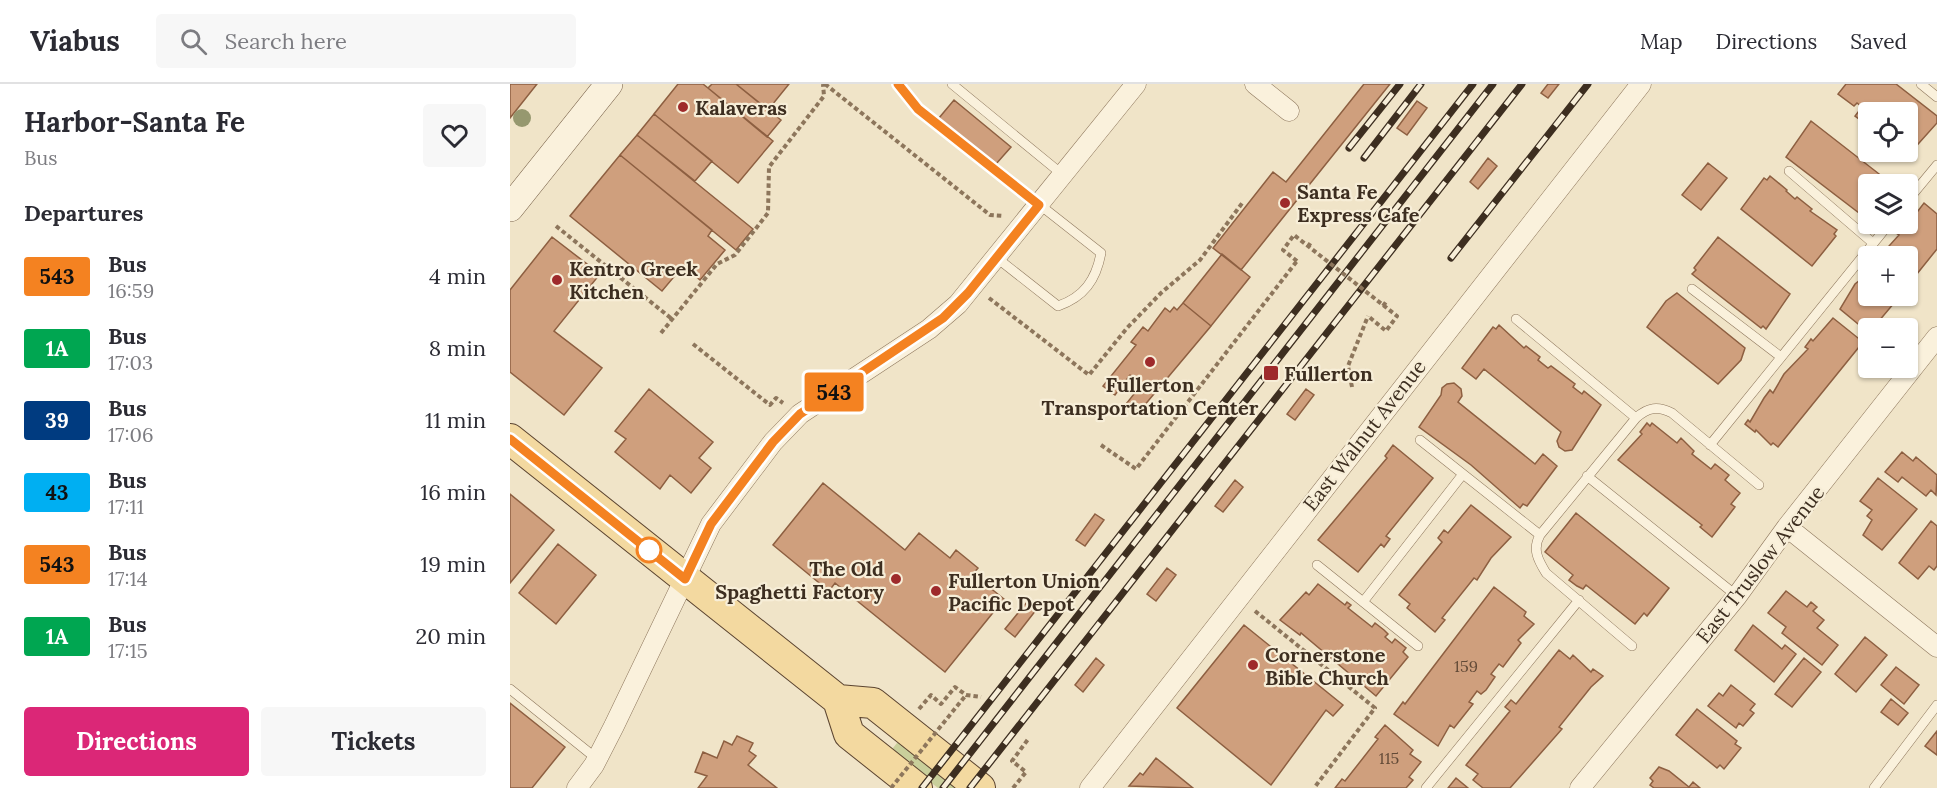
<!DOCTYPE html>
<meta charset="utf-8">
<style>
body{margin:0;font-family:Lora,serif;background:#f7f7f7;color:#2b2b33;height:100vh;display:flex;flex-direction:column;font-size:22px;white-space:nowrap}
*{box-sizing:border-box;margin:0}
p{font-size:20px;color:#7c7c81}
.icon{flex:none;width:33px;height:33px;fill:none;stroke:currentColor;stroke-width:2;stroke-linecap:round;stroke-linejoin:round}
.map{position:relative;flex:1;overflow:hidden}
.panel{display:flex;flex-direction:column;background:#fff;width:510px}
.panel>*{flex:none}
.badge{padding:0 12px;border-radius:4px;font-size:21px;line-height:39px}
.controls{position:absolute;left:1348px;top:18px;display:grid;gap:12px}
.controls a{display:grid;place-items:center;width:60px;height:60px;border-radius:6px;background:#fff;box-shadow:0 2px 4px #0004;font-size:30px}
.map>.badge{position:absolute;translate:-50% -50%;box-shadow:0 0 0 3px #fff}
h2{padding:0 24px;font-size:22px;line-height:54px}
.round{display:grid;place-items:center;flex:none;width:63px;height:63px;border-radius:6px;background:#f7f7f7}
.head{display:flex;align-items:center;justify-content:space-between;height:102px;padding:0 24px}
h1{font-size:28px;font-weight:700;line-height:45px}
.primary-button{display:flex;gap:12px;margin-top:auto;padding:12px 24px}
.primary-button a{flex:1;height:69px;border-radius:6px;background:#db2777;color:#fff;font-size:24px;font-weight:700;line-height:69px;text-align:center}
.primary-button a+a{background:#f7f7f7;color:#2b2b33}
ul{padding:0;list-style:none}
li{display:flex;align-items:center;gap:18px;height:72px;padding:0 24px}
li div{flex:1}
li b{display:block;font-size:22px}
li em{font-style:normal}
li .badge{min-width:66px;font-weight:700;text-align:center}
header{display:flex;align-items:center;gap:36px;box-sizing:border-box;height:84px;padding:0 30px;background:#fff;border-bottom:2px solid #e1e1e2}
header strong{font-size:28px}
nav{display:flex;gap:33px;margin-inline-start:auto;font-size:21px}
.search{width:420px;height:54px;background:#f7f7f7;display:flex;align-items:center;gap:15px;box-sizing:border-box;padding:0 21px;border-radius:6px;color:#7c7c81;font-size:22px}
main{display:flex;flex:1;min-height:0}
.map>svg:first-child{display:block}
</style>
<header>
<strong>Viabus</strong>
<div class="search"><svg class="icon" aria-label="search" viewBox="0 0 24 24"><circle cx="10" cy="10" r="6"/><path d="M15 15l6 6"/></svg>Search here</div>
<nav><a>Map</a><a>Directions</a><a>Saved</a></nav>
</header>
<main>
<section class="panel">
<div class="head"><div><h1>Harbor-Santa Fe</h1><p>Bus</p></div><a class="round"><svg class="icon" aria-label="heart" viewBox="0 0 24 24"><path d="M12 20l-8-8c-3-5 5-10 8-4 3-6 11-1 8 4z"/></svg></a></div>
<h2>Departures</h2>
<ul>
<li><span class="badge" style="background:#f48221;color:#111">543</span><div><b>Bus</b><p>16:59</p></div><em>4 min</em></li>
<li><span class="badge" style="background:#00a651;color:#fff">1A</span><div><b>Bus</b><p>17:03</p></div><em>8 min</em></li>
<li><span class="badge" style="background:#003b80;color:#fff">39</span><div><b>Bus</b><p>17:06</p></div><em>11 min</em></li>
<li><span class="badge" style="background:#00aff2;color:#111">43</span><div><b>Bus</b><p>17:11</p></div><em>16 min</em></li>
<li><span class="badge" style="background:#f48221;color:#111">543</span><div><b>Bus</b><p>17:14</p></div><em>19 min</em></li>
<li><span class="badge" style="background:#00a651;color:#fff">1A</span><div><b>Bus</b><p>17:15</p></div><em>20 min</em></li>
</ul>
<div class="primary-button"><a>Directions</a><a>Tickets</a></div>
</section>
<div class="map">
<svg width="1427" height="704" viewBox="0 0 1427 704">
<rect width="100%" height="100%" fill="#f0e4c8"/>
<path fill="#c9cf9b" d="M387,659l6,1 56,44h-21l-42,-33 -3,-7z"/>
<path fill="#cf9f7d" stroke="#8d5f41" stroke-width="1.5" d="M0,0h27l-27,34z
M168,0h25l70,57 -35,42 -84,-69z
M202,0h24l45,36 -14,17 -59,-49z
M226,0h53l-21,26z
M854,0h26l-149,186 -28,-22 60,-76 13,10z
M1038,0h11l-11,14 -7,-5z
M1336,0h50l41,32v7l-27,30 -2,-1v-40h-39v9l-3,-2 -3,3 -8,-6 7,-9 -5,-4 -3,3 -16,-12z
M444,16l57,47 -15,17 -57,-46z
M907,17l10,7 -20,27 -10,-7z
M144,30l58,47 -17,20 -58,-46z
M1301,37l72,56 -6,7h-8v11l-6,7 3,2 -7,9 -73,-56z
M127,51l116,94 -17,21 -116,-95z
M110,71l92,75 -4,6 17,14 -25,30 -17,-14 -21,25 -92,-75z
M978,74l9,8 -19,23 -8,-7z
M1198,79l19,15 -26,32 -19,-15z
M1260,92l17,14 -1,1 9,8 2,-2 15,12 -2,2 27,19 -3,4 2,2 -24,30 -71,-57 23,-31 3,2z
M1414,119l13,11v35l-29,36v-29h-28l19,-21 -3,-2 6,-8 6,-1z
M42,153l48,37 -46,57 48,37 -38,47 -54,-43v-82z
M1208,153l72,57 -24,35 -3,-3 -2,2 -69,-54 4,-4 -2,-2z
M712,170l28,23 -39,49 -28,-23z
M1359,189v23h31l-27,32h-4v5l-29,-24 15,-25z
M1167,209l68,55 -4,12 -23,24 -71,-57 19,-26z
M673,219l28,23 -73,87 -12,-9 16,-20 -12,-9 -15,20 -12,-9 33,-41 -5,-3 12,-15 5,4 17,-23 5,4 4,-5 3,3z
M1323,234l30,24 -85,105 -5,-4 -2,2 -15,-15 -1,2 -10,-8 3,-4 2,2 14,-24 6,-8 3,3 11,-19 24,-25 -3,-2 6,-8 2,2z
M989,241l25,23 2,-2 14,11 -2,3 10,8 3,-2 24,18 -2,3 9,7 2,-3 17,14 -29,45 -7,1 -6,-4 -2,-6 4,-9 -77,-63 -8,10 -14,-11 31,-41 3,2z
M944,299l7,6 1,7 -4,6 77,62 8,-10 14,12 -30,40 -4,-2 -3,4 -49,-43 -52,-38 22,-32 1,-7 5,-4z
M139,305l64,53 -14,16 12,10 -20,25 -21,-18 -10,14 -45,-37 11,-13 -11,-8z
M796,305l8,6 -19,25 -8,-6z
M1137,339l3,3 2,-3 25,20 4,-5 13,13 -2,3 19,15 4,-5 14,11 -4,5 15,13 -9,11 4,3 -23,30 -12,-10 2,-2 -84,-65 24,-26 -2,-2z
M883,361l40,33 -47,58 4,3 -6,8 -3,-3 -23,28 -40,-32 69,-82 -2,-2z
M1392,368l11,9 3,-4 21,18 -1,20 -5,-5 -5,6 -24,-19 -4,5 -13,-10z
M1368,394l39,31 -35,41 -19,-15 9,-15 -5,-4 5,-6 -12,-9z
M725,396l8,7 -20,25 -8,-6z
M313,399l82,67 14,-17 31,25 6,-8 22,18 -5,6 31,25 -59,73 -110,-89 -6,8 -56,-46z
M0,410l44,36 -44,53z
M961,421l40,32 -20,21 -14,22 -3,-2 -32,40 3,2 -10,12 -28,-24 3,-4 -11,-9 43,-53 -4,-4 6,-8 4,3z
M1066,429l93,75 -22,28 -3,-3 -9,11 -49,-39 -3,4 -6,-3 -8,-6 4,-5 -28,-23z
M585,430l9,6 -19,26 -9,-6z
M1421,437l6,5v40l-3,4 -5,-4 -11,13 -19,-16z
M48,460l38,31 -40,49 -37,-31z
M657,484l9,7 -20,26 -9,-7z
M808,500l27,21 2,-3 4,3 -3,3 24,19 3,-4 9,7 4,4 -3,3 7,6 3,-4 11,9 -3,4 5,5 -32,39 -75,-63 -1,2 -20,-15 26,-28 3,3z
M984,503l32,25 -2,4 10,8 -16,16 3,3 -18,24 -4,-3 -8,10 4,3 -9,13 -5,4 -4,-3 -8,11 4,2 -19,24 -4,-3 -12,21 -44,-32 9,-12 2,2z
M1276,507l21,16 4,-5 6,5 -4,4 11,9 -7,8 21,17 -16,20 -40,-32 4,-6 -18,-14z
M517,518l9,8 -21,27 -10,-8z
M734,541l99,80 -10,11 -7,-6 -55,75 -94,-77z
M1243,541l29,24 3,-4 11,9 -22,28 -39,-32z
M1355,553l22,18 -31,37 -21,-18z
M1049,566l11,9 3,-4 18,17 2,-3 10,7 -12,11 -32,40 3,2 -52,59h-27l-10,-8 5,-6 -12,-9 44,-54 -5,-4 6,-7 5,4z
M586,574l8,7 -21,27 -8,-7z
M1294,574l17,14 -29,35 -17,-13z
M1386,583l23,18 -15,19 -23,-19z
M1221,601l24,19 -5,6 4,3 -11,13 -4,-3 -3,5 -28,-22 11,-13 4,3z
M1381,615l17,14 -10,12 -17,-13z
M0,619l55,44 -33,41h-22z
M1187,625l40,32 -2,3 6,4 -17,21 -4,-4 -3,3 -41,-33z
M875,641l28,25 -3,4 11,8 -12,15 4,3 -7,8h-71l7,-9 3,2 33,-42 -3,-2z
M1427,647v24l-12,-9z
M227,652l16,7 -4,8 7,5 -8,9 29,23h-79l9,-12 -12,-4 8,-20 14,6 7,-17 8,4z
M646,674l37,30 -64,-2 11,-13 3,2z
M1149,683l10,4 20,16 4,-5 7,6h-46l-4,-3 3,-4 -3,-3z
M946,694l12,10h-20z"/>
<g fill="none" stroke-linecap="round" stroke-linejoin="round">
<defs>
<path id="lane" d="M388,0l20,25 183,144c-5,27 -17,44 -43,53l-61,-48
M442,0l111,91
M1411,0l16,13
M1279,87l84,72
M1398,116l29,-35
M1182,205l89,68
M1006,235l120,99c12,-11 22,-12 36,-5l87,72
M910,356l120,95c-8,14 -2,25 6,38l86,73
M1200,361l179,-221
M1077,392l150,120
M1030,451l96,-117
M807,481l101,81
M853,518l100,-128
M0,605l87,70
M916,704l153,-188
M1364,704l63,-83"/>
<path id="street" d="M745,0l34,27
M1277,443l150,120
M67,704l17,-23 20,-39 97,-202 62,-82 27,-28 129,-85 29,-25 178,-220
M580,704l551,-704
M1070,704l157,-192 50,-69 150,-190"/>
<path id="secondary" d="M0,124l99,-124"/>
<path id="primary" d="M0,355l328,261 11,34 68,54
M328,616l35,3 107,85"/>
</defs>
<use href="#lane" stroke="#8d765c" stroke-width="10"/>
<use href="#street" stroke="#8d765c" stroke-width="21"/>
<use href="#secondary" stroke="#6f573f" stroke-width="28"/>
<use href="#primary" stroke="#5b4430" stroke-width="32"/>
<path stroke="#8d765c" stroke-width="4" stroke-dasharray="4.5 3" stroke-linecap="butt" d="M315,0l165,131 13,1
M46,142l116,93
M798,163l3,-5
M479,214l100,77 38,-47 34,-35 39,-33 43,-58
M873,222l3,-4
M151,249l56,-69 18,-9 33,-42 1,-46 55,-71 -1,-12
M183,260l77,61 6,-7 7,5
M842,303l-4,-21 20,-50
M591,361l35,24 161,-208
M745,527l120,97 -61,80
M409,625l12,-14 10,9 14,-17 11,8 15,2
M503,704l13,-16 -14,-11 17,-23"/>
<use href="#lane" stroke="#faf1dc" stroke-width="9"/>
<use href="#street" stroke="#faf1dc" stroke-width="20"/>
<use href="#secondary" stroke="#faf1dc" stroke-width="27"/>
<use href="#primary" stroke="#f3d9a0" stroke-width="30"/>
<defs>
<path id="rail" d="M839,64l51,-64
M854,74l57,-74
M941,174l137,-174
M412,704l551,-704
M433,704l550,-704
M460,704l552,-704"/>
</defs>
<use href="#rail" stroke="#3d2e20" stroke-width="7"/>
<use href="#rail" stroke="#f7eed8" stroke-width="4.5" stroke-dasharray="14" stroke-linecap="butt"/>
<path stroke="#8d765c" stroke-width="4" stroke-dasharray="4.5 3" stroke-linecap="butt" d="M787,177l-14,-11 11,-15 103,81 -11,15 -18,-15
M381,704l75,-93"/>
</g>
<circle fill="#96986f" cx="12" cy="34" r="9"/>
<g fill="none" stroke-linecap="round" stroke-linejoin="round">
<defs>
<path id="line" d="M0,355l175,140 26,-55 62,-82 27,-28 143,-96 25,-25 71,-88 -121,-96 -20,-25"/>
</defs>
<use href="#line" stroke="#fff" stroke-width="14"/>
<use href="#line" stroke="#f48221" stroke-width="9"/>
</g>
<g fill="#9e2a2b" stroke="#f7eed8" stroke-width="2">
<circle cx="173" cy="23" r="6"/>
<circle cx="775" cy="119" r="6"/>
<circle cx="47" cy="196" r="6"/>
<circle cx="640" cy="278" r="6"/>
<rect x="753" y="281" width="16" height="16" rx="3"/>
<circle cx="386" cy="495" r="6"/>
<circle cx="426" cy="507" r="6"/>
<circle cx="743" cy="581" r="6"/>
</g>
<circle fill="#fff" stroke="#f48221" stroke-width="3" cx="139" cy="466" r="12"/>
<g text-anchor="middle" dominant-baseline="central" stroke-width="4.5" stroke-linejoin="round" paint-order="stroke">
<g font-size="16" fill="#624a37">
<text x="956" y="582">159</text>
<text x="879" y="674">115</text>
</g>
<g font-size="20" font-weight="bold" fill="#3d2e20" stroke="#f7eed8" text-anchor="start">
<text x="185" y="23">Kalaveras</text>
<text x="787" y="107">Santa Fe<tspan x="787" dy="23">Express Cafe</tspan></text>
<text x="59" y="184">Kentro Greek<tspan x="59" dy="23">Kitchen</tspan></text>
<text x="774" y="289">Fullerton</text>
<text x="640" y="300" text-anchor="middle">Fullerton<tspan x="640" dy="23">Transportation Center</tspan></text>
<text x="374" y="484" text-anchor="end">The Old<tspan x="374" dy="23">Spaghetti Factory</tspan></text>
<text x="438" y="496">Fullerton Union<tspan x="438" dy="23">Pacific Depot</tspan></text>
<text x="755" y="570">Cornerstone<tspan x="755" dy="23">Bible Church</tspan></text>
</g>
<g font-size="20" fill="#3d2e20" stroke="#f7eed8">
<text transform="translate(854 351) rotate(-52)">East Walnut Avenue</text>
<text transform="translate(1250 480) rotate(-52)">East Truslow Avenue</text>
</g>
</g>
</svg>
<div class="controls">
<a><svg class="icon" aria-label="locate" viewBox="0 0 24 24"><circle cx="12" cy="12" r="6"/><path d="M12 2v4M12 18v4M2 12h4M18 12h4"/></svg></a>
<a><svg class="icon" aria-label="layers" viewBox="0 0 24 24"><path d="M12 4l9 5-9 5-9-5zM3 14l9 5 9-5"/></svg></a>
<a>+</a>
<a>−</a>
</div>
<b class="badge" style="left:324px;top:308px;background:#f48221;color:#111">543</b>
</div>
</main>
